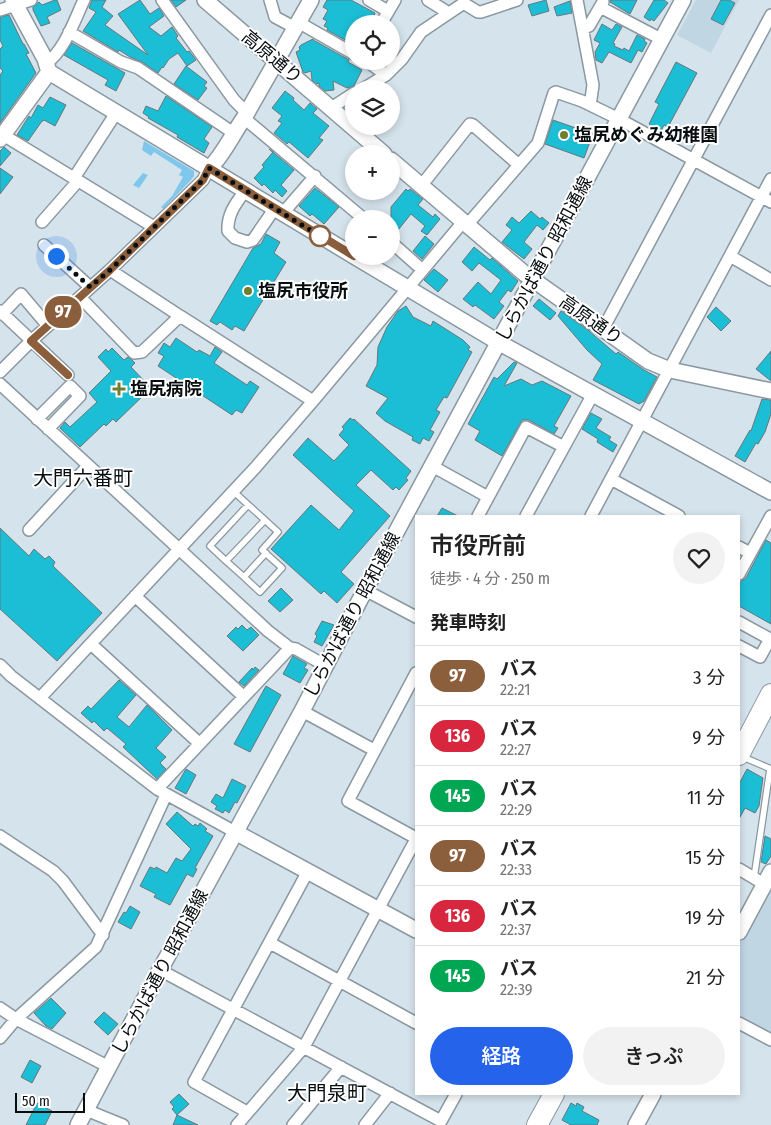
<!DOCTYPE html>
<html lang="ja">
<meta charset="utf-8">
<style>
body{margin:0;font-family:"Fira Sans Condensed","Noto Sans JP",sans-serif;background:#f2f2f2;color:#222;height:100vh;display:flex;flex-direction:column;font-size:19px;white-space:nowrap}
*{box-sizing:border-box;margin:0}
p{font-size:16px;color:#767676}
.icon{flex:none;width:28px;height:28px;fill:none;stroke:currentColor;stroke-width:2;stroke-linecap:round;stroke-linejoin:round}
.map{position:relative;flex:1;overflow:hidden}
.sheet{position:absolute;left:415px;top:515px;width:325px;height:580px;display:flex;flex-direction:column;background:#fff;border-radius:0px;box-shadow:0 2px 8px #0003}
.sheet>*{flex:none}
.badge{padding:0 10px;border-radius:16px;font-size:18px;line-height:32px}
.controls{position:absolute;left:345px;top:15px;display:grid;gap:10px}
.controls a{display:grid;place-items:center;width:55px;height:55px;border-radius:50%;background:#fff;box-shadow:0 2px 8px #0003;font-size:25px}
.scale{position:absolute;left:15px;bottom:12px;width:70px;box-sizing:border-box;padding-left:5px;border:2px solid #080d0f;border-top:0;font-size:14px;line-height:18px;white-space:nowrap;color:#080d0f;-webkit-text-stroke:4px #fff;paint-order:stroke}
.you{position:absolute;width:25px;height:25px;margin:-12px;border:4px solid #fff;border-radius:50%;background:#1a73e8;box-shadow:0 0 0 8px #1a73e833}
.map>.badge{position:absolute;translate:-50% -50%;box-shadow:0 0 0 2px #fff}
h2{padding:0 15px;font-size:19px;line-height:45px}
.round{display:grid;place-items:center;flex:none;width:52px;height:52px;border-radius:26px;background:#f2f2f2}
.summary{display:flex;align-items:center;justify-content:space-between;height:85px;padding:0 15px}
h1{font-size:24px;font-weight:600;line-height:38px}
.primary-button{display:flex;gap:10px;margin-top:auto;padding:10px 15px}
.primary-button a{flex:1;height:58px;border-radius:30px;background:#2563eb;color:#fff;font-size:20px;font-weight:600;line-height:58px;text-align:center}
.primary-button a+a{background:#f2f2f2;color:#222}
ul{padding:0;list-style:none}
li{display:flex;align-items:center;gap:15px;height:60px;padding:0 15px;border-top:1px solid #e0e0e0}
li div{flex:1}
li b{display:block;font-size:19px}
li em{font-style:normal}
li .badge{min-width:55px;font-weight:700;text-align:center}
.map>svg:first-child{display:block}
</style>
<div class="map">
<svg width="771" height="1125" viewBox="0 0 771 1125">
<rect width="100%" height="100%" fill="#d5e3ec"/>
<path fill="#c0d6e3" d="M696,0h43l-28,53 -34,-18z
M771,885v150l-32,-17v-74z"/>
<path fill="#80c7ee" d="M144,141l50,30v5l-3,4 -28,29 -2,-2 11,-11 11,-19 -4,-2 3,-5 -28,-18 -3,4 -9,-6z
M143,173l5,2 -9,13 -6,-3z"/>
<path fill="#1cbed5" stroke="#67777a" d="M55,0h2l4,10 -14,7 3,6 -9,3 -8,-16v-3l6,-5 3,3z
M92,0h14l-4,7 11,9 -8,9 43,30 -30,-41 22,-14 10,14 9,-6 5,8 -15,11 12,9 11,-9 6,9 -2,2 11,14 2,-1 7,9 -9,6 -9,-13 -9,6 -6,9 -1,-1 -4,6 -16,-11 -12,-5 -11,-7 -1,2 -35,-21 13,-19 -7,-4z
M171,0h15l-10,7z
M327,0h24l24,13 -1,3 2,1 -3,7h-19v21l-27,-15 1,-2 -4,-2 3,-5 -4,-2 5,-9 -5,-3z
M546,0l3,11 -17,5 -4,-11z
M610,0h27l-7,14 -20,-12z
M654,0h10l4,3 -14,18 -3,-2 -1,2 -6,-4z
M721,0h8l6,3 -12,22 -12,-6z
M570,1l2,12 -15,3 -3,-9z
M9,15l14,29h1l5,9 -3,1 10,19 -36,50v-48l3,-4 -3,-3v-19l3,-3 -3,-6v-23z
M602,24l10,6 4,-6 6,3 -9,16 2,1 -1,2 9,4 1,-2 5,3 8,-16 8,4 -1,2 3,2 -5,9 -4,-2 -7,13 -22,-11 -7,11 -6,-3 -1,-8 5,-9 -6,-3z
M313,39l1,2h1l34,19 -1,2 14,8 -8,16 -7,2 -14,-7 1,9 -9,1 -6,-5v-3l-3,1 -4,-4 -1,-9 -6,2 -2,-1 -7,-20 4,-2 -1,-3 2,-2z
M72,43l53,30 -9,18 -11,-6 3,-5 -44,-25z
M676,62l21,11 -29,54 -4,-2 -3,6 -12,-7 10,-20 -4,-2z
M186,66l21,16 -3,4 3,2 -9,12 -24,-16z
M285,91l9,7 -1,2 11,10 6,-7 7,6 -4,4 16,13 -10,12 4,2 -15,18 -19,-16 -2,2 -13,-11 8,-10 -4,-2 4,-5 -10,-8z
M166,96l46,31 -8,12 5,4 -5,10 -27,-16 1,-2 -30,-17 1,-1 -6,-4 3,-7 12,5z
M50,97l16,8 -11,21 -11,-6 -1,1h-1l-14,20 -11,-6 12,-19 2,2 7,-13 5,3z
M553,120l40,14 -9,24 -39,-14z
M4,147l7,6 -11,13v-15z
M269,149l25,21 -13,15 6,6 -5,6 -7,-7 -2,3 -9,-9 -2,2 -8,-8 10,-11 -2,-2 11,-13z
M0,168l13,9 -13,17z
M315,188l24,19 -15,17 -12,-10 -2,2 -11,-10z
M406,189l2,2 2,-2 13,10 -5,6 15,12 2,-3 5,5 -13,16 -6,-4 4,-5 -14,-12 -17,21h-3v-28z
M531,211l9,8 2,-2 7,6 -6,7 -6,-5 -13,17 8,7 -8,10 -22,-17 10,-12 -6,-5 6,-8 7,6z
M266,234l14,8 -6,11 12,9 -42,69 -9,-5 -3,4 -12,-8 -3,3 -7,-4 43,-73 8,-4z
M425,236l9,8 -12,15 -9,-8z
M474,247l16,13 2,-2 26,23 -7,11 -3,-2 -9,12 5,4 -10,13 -19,-14 -2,2 -10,-8 15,-17 13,12 10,-14 -22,-17 -7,8 -10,-9z
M434,269l14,11 -10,12 -14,-12z
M539,299l17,14 -6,7 -17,-14z
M406,306l7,11 18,9 2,-5 30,19 7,7 -2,3 4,2 -25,46 -3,-1 -8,13 4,2 -10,18 4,2 -5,9 -6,-3 -3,6 -8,-4 1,-3 -28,-16 -9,-8 12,-15 -22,-12 11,-21 1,-18 9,-20 11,-16z
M716,307l15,14 -10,10 -14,-14z
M561,311l27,19 28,24 2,-2 26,18 13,7 -13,24 -5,3 -46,-24 9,-16 -15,-14 -29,-34z
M176,338l21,14 2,-2 11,6 5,-9 7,5 -8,11 33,22 3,-4 9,6 -17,26 -6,-3 -4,5 -74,-49 6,-10 -6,-3 6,-10 6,4z
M112,348l12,12 4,-3 4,3 3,3 -4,4 18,19 -4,4 2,2 -31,30 -3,-3 -7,7 -2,-2 -24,23 -20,-19 5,-6 5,5 27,-25 -8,-9 22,-22 -13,-14 8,-8 2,3z
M771,351v30l-15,-12z
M514,362l3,1 -13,23 17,-7 11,6 10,-4 29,15 -17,30 4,2 -4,6 -25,-14h-7l-20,36 -27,-16 5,-9 -12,-7 26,-47 3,2z
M762,399l9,1v14l-6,18 -7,12 -2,-1 -11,19 -10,-6 15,-26 1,1z
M591,413l11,6 -6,9 15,9 -2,3 8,5 -4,7 -16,-10 1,-3 -16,-10z
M350,418l3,2 1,-1 57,52 -5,7 2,2 -9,10 -3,-3 -3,3 -22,-20 -15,15 34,31 -49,56 13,12 -17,19 -13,-12 -3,3 -50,-45 40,-44 28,25 15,-19 -61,-56 15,-17 26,23 15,-16 -10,-10 5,-6 -2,-2z
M442,508l16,8h-21z
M0,528l29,28 5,-7 11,10 4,-3 6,6 -2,4 49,47 -45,48 -57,-52z
M766,540l5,3v81l-32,-18v-23l7,-5z
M281,588l12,12 -13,12 -12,-11z
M322,621l12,4 -12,21 -8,-4 3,-6 -2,-2z
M242,625l5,5 4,-3 8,8 -16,16 -16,-15 9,-9 2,2z
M293,656l14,8 -3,4 4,2 -8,13 -17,-9z
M255,667l4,3 -15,16 -5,-4 13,-14 1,2z
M119,680l17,15 -19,22 12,10 18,-22 25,25 -16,18 10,9 -6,6 6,6 -9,10 -34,-32 3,-3 -19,-16 -3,3 -10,-10 -2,2 -11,-10 7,-7 3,3z
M266,686l15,9 -31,57 -16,-8z
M186,769l10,6 -10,19 -11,-6z
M747,769l16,9 -4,28 -4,7 -10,-5 -6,11v-35z
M232,779l14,7 -9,17 -2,-1 -6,11 -4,-3 -2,3 -8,-4 2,-3 -6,-4 5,-8 7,4z
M177,812l16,14 2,-2 3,2 2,-3 7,6 -2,2 8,5 -18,32 2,1 -4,8 -6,-3 -17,31 -16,-8 2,-3 -16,-8 10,-19 5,2 1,-2 11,6 9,-15 6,3 9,-12 -25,-25z
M765,836l6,3v17l-5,8 -5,-2z
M130,906l10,6 -9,17 -13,-7 6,-10 2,1z
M51,998l15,15 -14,16 -6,-3 -12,-13z
M104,1012l14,12 -10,11 -14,-13z
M30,1060l11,6 -9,17 -11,-6z
M179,1094l10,10 -12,11 -5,-6 2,-2 -4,-5z
M37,1103l15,8 -7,14h-19z
M571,1103l5,3 1,-3 7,4 -2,4 17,9 -2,5h-26l-9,-5z
M177,1115l21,10h-25z"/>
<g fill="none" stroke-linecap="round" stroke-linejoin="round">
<defs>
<path id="lane" d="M233,491l45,41 -16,18 20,18 -22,24 -16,-15 22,-24
M226,561l-16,-15 38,-41
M244,577l-18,-16 39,-41
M743,757l28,12
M754,878l16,-109"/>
<path id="street" d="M162,0l72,100 8,8
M270,0l5,17 15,8
M369,0l19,11
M428,0l16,10 3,3
M577,0l16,85 -2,14 -3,5
M600,7l61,32
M0,10l31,-10
M298,22l56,32
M381,24l14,-24
M583,28l6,-2 14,-24
M69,32l52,30 17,6 91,62
M367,61l19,14
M46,63c18,-11 29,-44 38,-63
M363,89l23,-14 16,-16 19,-27 40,-27 4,-1 13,8h3l36,-12
M331,108l23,-15
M244,118l120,101
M0,133l154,94
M74,178l42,-65
M421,186l49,-62 3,1 46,40
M245,191c-9,12 -18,23 -17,40l7,7 12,4 6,-2 22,-32
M283,213l32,-37
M42,222l36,-41
M467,225l71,-82 16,-50 2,-1 26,9 37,18 152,83
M391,242l27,24
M44,245l46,42
M730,256l41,24
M80,297l54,56 8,-1 38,-36 -70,-46
M0,311l68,64
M2,314l19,-20 27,32
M180,316l133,85
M603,329l168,-314
M0,372l31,-31 79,-71 93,-90 6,-11
M0,384l268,247 22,17 6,1 30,17
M37,419l33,-33 10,10 -32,33
M432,466l56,31
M611,479l68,37
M478,516l48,-89 38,20
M526,516l67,-122
M591,516l180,-337
M29,530l59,-64
M739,547l11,6
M739,574l32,-58
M365,590l51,27
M135,596l108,100
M739,622l31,17 -10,18 -21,-11
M91,644l108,99
M0,665l11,11 146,113 78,43
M416,673l-68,128 68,37
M40,698l215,-230 58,-67 150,-179
M302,711l72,39
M157,789l133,-141
M0,836l53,35 10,10 40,54
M739,869l25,15
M270,943l146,80
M160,970l281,151 15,-27
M0,1008l16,11 93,48
M739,1023l32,17
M0,1038l16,-19 80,-72 70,-152
M86,1110l37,15
M247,1112l-53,-30 114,-211
M237,1125l67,-78 112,-208
M293,1125l48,-58
M365,1125l25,-32"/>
<path id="secondary" d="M13,0l32,59 4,13
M205,0l179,154
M49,72l305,184
M0,139l49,-67
M391,160l134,114 123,87 22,9 101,21
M209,169c15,-15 23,-34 35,-51l67,-118
M354,256l144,86 273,150
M235,832l181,98
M739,932l32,-60
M78,1125l82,-155 142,-259 63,-121 318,-590
M636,1125l17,-31"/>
<path id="highway" d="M739,755l32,-61
M537,1125l17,-31"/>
</defs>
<use href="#lane" stroke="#8b98a0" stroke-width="8"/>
<use href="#street" stroke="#8b98a0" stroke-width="14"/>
<use href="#secondary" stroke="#8b98a0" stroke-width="18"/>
<use href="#highway" stroke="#8b98a0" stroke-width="22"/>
<use href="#lane" stroke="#fff" stroke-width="5.5"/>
<use href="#street" stroke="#fff" stroke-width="11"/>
<use href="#secondary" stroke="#fff" stroke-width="15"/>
<use href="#highway" stroke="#fff" stroke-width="20"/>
</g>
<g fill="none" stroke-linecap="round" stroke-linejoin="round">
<defs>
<path id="line" d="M68,375l-37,-34 79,-71 93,-90 6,-12 145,88"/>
</defs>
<use href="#line" stroke="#fff" stroke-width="11"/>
<use href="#line" stroke="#8b5e3c" stroke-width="8"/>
<path stroke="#080d0f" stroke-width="5" stroke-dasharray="0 9" d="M56,256l34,31 20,-17 93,-90 6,-12 111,68"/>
</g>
<g fill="#6f7f2e" stroke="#fff" stroke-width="2">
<circle cx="564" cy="135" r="5"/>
<circle cx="248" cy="291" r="5"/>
<path d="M116.5 381.5h5v5h5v5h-5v5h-5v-5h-5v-5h5z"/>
</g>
<circle fill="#fff" stroke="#8b5e3c" stroke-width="2.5" cx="320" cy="236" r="10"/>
<g text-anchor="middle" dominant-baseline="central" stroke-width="4" stroke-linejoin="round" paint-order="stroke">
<g font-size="18" fill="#080d0f" stroke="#fff">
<text transform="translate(272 57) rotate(40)">高原通り</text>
<text transform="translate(544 259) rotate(-62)">しらかば通り 昭和通線</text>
<text transform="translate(591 320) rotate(35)">高原通り</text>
<text transform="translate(352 615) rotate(-62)">しらかば通り 昭和通線</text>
<text transform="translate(160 972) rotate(-62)">しらかば通り 昭和通線</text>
</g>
<g font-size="18" font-weight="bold" fill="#080d0f" stroke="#fff" text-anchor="start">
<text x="574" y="135">塩尻めぐみ幼稚園</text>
<text x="258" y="291">塩尻市役所</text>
<text x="130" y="389">塩尻病院</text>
</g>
<g font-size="20" fill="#080d0f" stroke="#fff">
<text x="83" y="478">大門六番町</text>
<text x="327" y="1093">大門泉町</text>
</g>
</g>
</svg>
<div class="controls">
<a><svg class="icon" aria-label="locate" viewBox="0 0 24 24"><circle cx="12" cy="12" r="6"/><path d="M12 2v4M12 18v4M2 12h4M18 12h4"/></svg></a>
<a><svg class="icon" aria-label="layers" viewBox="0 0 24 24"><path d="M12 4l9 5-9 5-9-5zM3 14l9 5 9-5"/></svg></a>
<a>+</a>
<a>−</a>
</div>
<div class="scale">50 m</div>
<div class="you" style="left:56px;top:256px"></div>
<b class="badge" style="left:63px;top:312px;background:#8b5e3c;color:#fff">97</b>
<section class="sheet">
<div class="summary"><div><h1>市役所前</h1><p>徒歩 · 4 分 · 250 m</p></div><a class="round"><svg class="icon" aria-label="heart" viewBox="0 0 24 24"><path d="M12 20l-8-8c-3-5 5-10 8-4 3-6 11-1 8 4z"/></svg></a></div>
<h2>発車時刻</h2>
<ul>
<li><span class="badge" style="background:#8b5e3c;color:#fff">97</span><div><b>バス</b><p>22:21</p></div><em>3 分</em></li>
<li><span class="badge" style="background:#d7263d;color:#fff">136</span><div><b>バス</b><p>22:27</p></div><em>9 分</em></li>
<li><span class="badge" style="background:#00a651;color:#fff">145</span><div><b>バス</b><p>22:29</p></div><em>11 分</em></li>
<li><span class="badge" style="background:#8b5e3c;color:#fff">97</span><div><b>バス</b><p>22:33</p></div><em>15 分</em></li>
<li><span class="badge" style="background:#d7263d;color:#fff">136</span><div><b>バス</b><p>22:37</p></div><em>19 分</em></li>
<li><span class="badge" style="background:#00a651;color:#fff">145</span><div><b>バス</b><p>22:39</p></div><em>21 分</em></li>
</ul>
<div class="primary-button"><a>経路</a><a>きっぷ</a></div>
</section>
</div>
